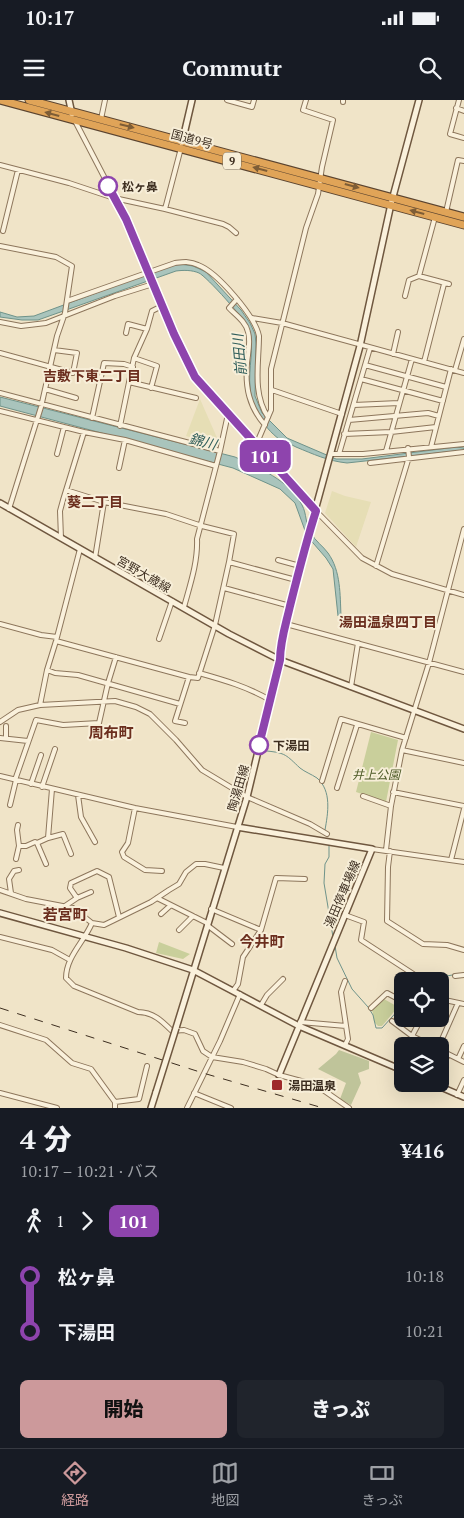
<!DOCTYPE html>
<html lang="ja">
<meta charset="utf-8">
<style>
body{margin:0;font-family:"PT Serif","Noto Sans JP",serif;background:#20242c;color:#f1f3f6;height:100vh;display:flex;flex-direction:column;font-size:19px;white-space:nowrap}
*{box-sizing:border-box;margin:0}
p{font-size:16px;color:#9ea1a6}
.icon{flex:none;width:28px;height:28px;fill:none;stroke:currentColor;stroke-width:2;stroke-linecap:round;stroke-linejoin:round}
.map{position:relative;height:1008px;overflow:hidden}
.sheet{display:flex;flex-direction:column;background:#171b24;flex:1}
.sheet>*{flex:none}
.badge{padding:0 10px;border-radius:8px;font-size:18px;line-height:32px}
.controls{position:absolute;left:394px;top:872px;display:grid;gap:10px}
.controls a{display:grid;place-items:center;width:55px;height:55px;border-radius:8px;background:#171b24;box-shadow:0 5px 20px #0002;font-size:25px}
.map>.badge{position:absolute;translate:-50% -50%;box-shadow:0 0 0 2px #fff}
.legs{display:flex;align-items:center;gap:8px;height:55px;padding:0 20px;font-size:16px}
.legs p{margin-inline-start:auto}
.summary{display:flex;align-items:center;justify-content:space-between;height:85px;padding:0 20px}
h1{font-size:28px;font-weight:800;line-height:38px}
.primary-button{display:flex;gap:10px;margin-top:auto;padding:10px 20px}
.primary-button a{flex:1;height:58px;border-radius:8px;background:#cc999b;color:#111;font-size:20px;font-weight:800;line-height:58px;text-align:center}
.primary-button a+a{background:#20242c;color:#f1f3f6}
ul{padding:0 20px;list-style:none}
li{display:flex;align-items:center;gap:18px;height:55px;font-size:19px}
li i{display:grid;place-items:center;width:8px;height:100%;margin:0 6px;background:currentColor}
li i::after{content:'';width:12px;height:12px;margin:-6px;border:4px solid;border-radius:50%;background:#171b24}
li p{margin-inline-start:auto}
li:first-child i{background:linear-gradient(#0000 50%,currentColor 0)}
li:last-child i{background:linear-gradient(currentColor 50%,#0000 0)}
.status{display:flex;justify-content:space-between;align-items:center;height:35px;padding:0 25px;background:#171b24;direction:ltr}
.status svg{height:14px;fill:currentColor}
header{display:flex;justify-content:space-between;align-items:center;height:65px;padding:0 20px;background:#171b24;font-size:22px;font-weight:800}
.menu{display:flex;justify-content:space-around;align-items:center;height:70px;border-top:1px solid #363941;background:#171b24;font-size:14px;color:#9ea1a6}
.menu a{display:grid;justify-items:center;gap:2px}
.menu .selected{color:#cc999b}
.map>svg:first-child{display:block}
</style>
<div class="status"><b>10:17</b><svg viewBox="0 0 49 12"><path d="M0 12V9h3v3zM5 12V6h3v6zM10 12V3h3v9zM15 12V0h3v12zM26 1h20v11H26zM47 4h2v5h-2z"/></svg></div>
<header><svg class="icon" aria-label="menu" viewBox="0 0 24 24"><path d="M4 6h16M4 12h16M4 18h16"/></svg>Commutr<svg class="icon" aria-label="search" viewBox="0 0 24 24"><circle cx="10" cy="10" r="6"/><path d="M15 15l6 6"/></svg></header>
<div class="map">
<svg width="464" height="1008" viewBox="0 0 464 1008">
<rect width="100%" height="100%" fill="#f0e4c8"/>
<path fill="#e6deb5" d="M200,299l18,41 -2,5 -30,-9z
M332,391l13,5 26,6 -15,45 -31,-34z"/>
<path fill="#c9cf9b" d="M371,632l27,8 -12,62 -30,-10z
M159,842l31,12 -7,5 -27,-6z
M384,899l14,8 -16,19h-4l-4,-4 -2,-13z"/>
<path fill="#bfc49a" d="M339,950l30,11v8l-11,4 3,10 -10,22 -11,-6 6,-16 -28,-14 18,-15z"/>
<path fill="#a9c4bc" stroke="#6f938a" d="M180,164l13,2 13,6 35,38 9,13 5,11 1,10 -1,52 7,17 25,25 49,21h26l94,-12 8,1v2l-117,13c-19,-2 -34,-9 -51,-16 -5,-3 -12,-5 -17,-8 -16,-12 -28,-33 -29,-52 -2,-18 5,-41 -1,-57 -2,-9 -43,-54 -50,-57 -7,-3 -15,-3 -23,-2l-138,49h-16l-22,-3v-5l17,5 17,-1 132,-49z
M0,297l235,60c24,11 54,23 67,48 5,9 3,19 9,28 4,8 12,13 17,20 13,18 12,42 13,63h-3l-5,-47 -7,-11 -19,-22 -12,-33 -15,-14 -47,-21 -233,-62z"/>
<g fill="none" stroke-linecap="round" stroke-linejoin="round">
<path stroke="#6f938a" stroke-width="1" d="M267,651c19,2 19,4 33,17 5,4 11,6 17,10 15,13 11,35 8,52
M329,743v14l-4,7 -1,19 9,54
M335,846l2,12 15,31 16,18 5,8 3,13h6l20,-22
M429,881l6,-3 29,-5"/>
<defs>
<path id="street" d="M227,0l25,7 2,-7
M459,0l-9,34 14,4
M343,2v-2
M456,8l8,3
M74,19l52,100 59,140 17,27 114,125 46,47 30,16 72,21
M101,19l4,-19
M0,65l69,18 45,15 51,11 58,15 6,3 7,6
M165,109l16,-61
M446,112l12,-52 6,1
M3,131l15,-61
M0,146l56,11 16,9 -7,47 -8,23 -16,71 -32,102
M419,176l30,8
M405,196l4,-16 10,-4 16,-59
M237,199l-8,9c7,7 17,14 19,24 3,10 0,21 -1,31 -2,24 2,44 18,62
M67,201l108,-38c9,-1 15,-2 23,2 19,7 57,51 61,71 0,27 -7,57 9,81
M252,218l30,5 182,50
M0,222l21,4 25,-3 69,-27 38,-12
M126,233l2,-9 19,5
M0,253l73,20 4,-20 -23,-3
M393,254l5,-22
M134,258l23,8 -6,22
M424,262l20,-78
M365,265l81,22
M455,270l9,-31
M361,279l82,22
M129,282l67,16
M45,289l31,9
M272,290l70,24
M0,293l220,58
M354,305l45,-2
M0,311l84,21 41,8 91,26
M92,318l12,-55 20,1 9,3
M349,320l79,-7 11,3
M120,326l14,-68 13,-29 5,-18 10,-5
M344,334l47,-2 45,-5
M256,345l15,-35v-41l35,-141 12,-34 4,-27 11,-47 -30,-10 3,-10
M431,347l20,-78
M386,351l26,-92
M57,354l7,-27
M332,354h31l101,-10
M339,354l31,-106
M370,363l94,-11
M119,368l6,-28
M66,390l38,12 62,12 36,12 32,8 -5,28
M61,438l-1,-27 3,-11 21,-68
M95,458l9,-56
M278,460l22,6
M376,466l33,-109 -1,-9
M224,488l66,18
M184,507c6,-22 14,-45 13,-68l23,-88 8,-37
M0,524l41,11 16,2
M286,524l178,48
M159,539l13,-38
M56,541l133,36 9,1 17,-53 14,-63 67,18
M47,570l8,3 23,2 102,29
M199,573c25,7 49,14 71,27
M351,587l7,-44
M40,605l7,-35 9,-29 24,-92
M0,622l18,-12 22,-5 75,-4 21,6 14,7 26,26 26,30 45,27 63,27 17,10
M185,623l-10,-2 14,-44
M0,638l28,3
M6,638v-12
M402,650l62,13
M0,676l135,32 102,19
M15,680l21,-60 27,5 36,-2 9,-40 8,-26
M322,681l19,-62 65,19
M31,684l10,-29
M42,687l13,-38
M337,688l20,-63
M393,692l71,14
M78,695l3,22 14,25
M363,696l28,10
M10,705l6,-25
M135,708l-7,35 -6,9 2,5 21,13 17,1
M18,725l-1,5 2,16h7l9,-4 2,1 11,-5 4,-49
M48,738l15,-4 8,20
M37,743l9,21
M372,749l92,13
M386,750l5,-44 11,-56 27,-87 35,-134
M390,751l-2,16 -1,54 36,23 24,1 17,5
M16,759l3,-13
M451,760l13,-51
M0,790l26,9 47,9 19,15 12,2 47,-23 18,-12 10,-6 7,-12 10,-8h9l19,4
M11,793l-2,-14 5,-8 5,-1
M77,798l14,-6
M157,798l50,25
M65,806l12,-8 -7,-10 1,-5 26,-12 12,6 10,40
M211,809l50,21
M161,814l10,-9
M345,815l19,7 -3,18 63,41
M92,823c-8,19 -26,34 -26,55l8,8 64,26c15,0 24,9 34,19l12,-1 11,4 8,17 9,6 31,5 23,7 13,6 37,10 33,23
M207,825l25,19
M179,830l14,-14
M0,837l52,13 18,10
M455,876l9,-1
M233,891l5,-7 5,-27 18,-27 15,-52 29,1
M440,899l24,5
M261,905l6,-10 16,-16
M371,908l16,-15 15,8
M421,919l-9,17 20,10
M392,921l20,15
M300,922l46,4
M0,925l46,15 26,23 19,6 24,33v6
M345,945l3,-6 -7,-47 4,-11
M439,946l19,-43
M440,950l24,12
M458,959l6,-13
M440,972l8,-18
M0,993l57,15
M194,993l37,15
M457,995l7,-15
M115,1002l24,-3 8,-33
M187,1008l33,-67 20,-47"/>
<path id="secondary" d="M69,0l3,14
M182,43l10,-43
M0,403l229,131 51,26 184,69
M237,727l135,22 -93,226
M0,813l126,35 67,22 106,56 103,44
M176,928l71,-231 33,-137v-13l16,-67 64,-234 31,-142 28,-104
M434,984l30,13
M151,1008l5,-16"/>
<path id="highway" d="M0,0l464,125
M29,0l435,117"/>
</defs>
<use href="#street" stroke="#8d765c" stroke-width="6"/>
<use href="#secondary" stroke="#6f573f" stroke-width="8"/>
<use href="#highway" stroke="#5b4430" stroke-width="9"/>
<use href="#street" stroke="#faf1dc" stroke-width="4"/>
<use href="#secondary" stroke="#faf1dc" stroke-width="5"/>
<use href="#highway" stroke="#e0a458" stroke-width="7"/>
<path stroke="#3d2e20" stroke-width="1" stroke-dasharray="9 9" stroke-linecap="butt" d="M0,908l203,65 120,35"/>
<defs>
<path id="secondary-bridge" d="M156,992l20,-64"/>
</defs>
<use href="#secondary-bridge" stroke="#6f573f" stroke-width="8" stroke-linecap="butt"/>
<use href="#secondary-bridge" stroke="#faf1dc" stroke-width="5"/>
</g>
<defs><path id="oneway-solid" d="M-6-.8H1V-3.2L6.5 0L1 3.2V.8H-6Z" transform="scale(1.25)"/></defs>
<g fill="#7e5d36">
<use href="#oneway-solid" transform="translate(52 14) rotate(-165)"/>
<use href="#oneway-solid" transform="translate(127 26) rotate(14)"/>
<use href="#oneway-solid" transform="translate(260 69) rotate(-165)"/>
<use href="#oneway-solid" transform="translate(352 86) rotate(15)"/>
<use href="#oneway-solid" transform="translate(417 112) rotate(-165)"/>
</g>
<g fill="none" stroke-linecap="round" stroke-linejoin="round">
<defs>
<path id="line-1" d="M108,86l18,33 48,115 21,43 121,134c-10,31 -18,63 -26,95 -4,18 -10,35 -10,54l-21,85"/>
</defs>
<use href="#line-1" stroke="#fff" stroke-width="11"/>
<use href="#line-1" stroke="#8e44ad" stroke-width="8"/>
</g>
<g fill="#fff" stroke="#8e44ad" stroke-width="2.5">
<circle cx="108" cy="86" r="9"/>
<circle cx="259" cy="645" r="9"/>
</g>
<rect fill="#9e2a2b" stroke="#f7eed8" stroke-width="2" x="271" y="979" width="12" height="12" rx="2.5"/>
<g text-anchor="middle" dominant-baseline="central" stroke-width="4" stroke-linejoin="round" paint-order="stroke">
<rect fill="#f7eed8" stroke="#756857" stroke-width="1" x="223" y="52.5" width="18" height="17" rx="4"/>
<g font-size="11" font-weight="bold" fill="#3d2e20">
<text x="232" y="61">9</text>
</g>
<g font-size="12" fill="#3d2e20" stroke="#f7eed8">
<text transform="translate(192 39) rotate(15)">国道9号</text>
<text transform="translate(144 474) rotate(30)">宮野大歳線</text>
<text transform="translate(238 688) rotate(-74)">陶湯田線</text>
<text transform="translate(342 794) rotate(-67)">湯田停車場線</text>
</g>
<g font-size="12" font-weight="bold" fill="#3d2e20" stroke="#f7eed8" text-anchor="start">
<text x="122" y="86">松ヶ鼻</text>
<text x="273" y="645">下湯田</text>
</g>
<g font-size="12" font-style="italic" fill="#4d5a26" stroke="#f7eed8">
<text x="376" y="674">井上公園</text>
</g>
<g font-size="12" font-weight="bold" fill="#3d2e20" stroke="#f7eed8" text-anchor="start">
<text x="288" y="985">湯田温泉</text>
</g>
<g font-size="14" font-style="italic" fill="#2f5d5a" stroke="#f7eed8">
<text transform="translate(239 255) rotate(-95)">前田川</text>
<text transform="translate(203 341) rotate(15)">錦川</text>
</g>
<g font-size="14" font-weight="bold" fill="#6b2e1e" stroke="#f7eed8">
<text x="92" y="275">吉敷下東二丁目</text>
<text x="95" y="401">葵二丁目</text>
<text x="388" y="521">湯田温泉四丁目</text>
</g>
<g font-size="15" font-weight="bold" fill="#6b2e1e" stroke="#f7eed8">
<text x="111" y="632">周布町</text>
<text x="65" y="814">若宮町</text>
<text x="262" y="841">今井町</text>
</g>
</g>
</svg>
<div class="controls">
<a><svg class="icon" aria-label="locate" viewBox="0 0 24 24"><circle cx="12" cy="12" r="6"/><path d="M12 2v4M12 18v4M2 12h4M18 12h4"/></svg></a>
<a><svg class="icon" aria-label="layers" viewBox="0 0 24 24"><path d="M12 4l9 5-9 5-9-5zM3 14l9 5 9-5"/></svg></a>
</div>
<b class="badge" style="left:265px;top:356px;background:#8e44ad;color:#fff">101</b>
</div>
<section class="sheet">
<div class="summary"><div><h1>4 分</h1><p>10:17 – 10:21 · バス</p></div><b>¥416</b></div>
<div class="legs"><svg class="icon" aria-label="walk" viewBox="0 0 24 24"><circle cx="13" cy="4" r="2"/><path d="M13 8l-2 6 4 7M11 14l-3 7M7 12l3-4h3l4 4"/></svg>1<svg class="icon" aria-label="forward" viewBox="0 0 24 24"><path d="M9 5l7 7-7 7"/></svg><b class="badge" style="background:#8e44ad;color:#fff">101</b></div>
<ul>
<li><i style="color:#8e44ad"></i><b>松ヶ鼻</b><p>10:18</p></li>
<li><i style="color:#8e44ad"></i><b>下湯田</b><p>10:21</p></li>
</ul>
<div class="primary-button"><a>開始</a><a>きっぷ</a></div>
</section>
<nav class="menu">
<a class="selected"><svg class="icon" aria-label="directions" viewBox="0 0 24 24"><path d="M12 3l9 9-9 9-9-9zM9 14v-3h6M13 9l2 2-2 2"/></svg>経路</a>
<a><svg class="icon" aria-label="map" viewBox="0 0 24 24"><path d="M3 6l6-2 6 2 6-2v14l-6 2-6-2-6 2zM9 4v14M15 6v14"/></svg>地図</a>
<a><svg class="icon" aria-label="tickets" viewBox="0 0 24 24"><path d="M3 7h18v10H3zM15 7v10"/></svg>きっぷ</a>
</nav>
